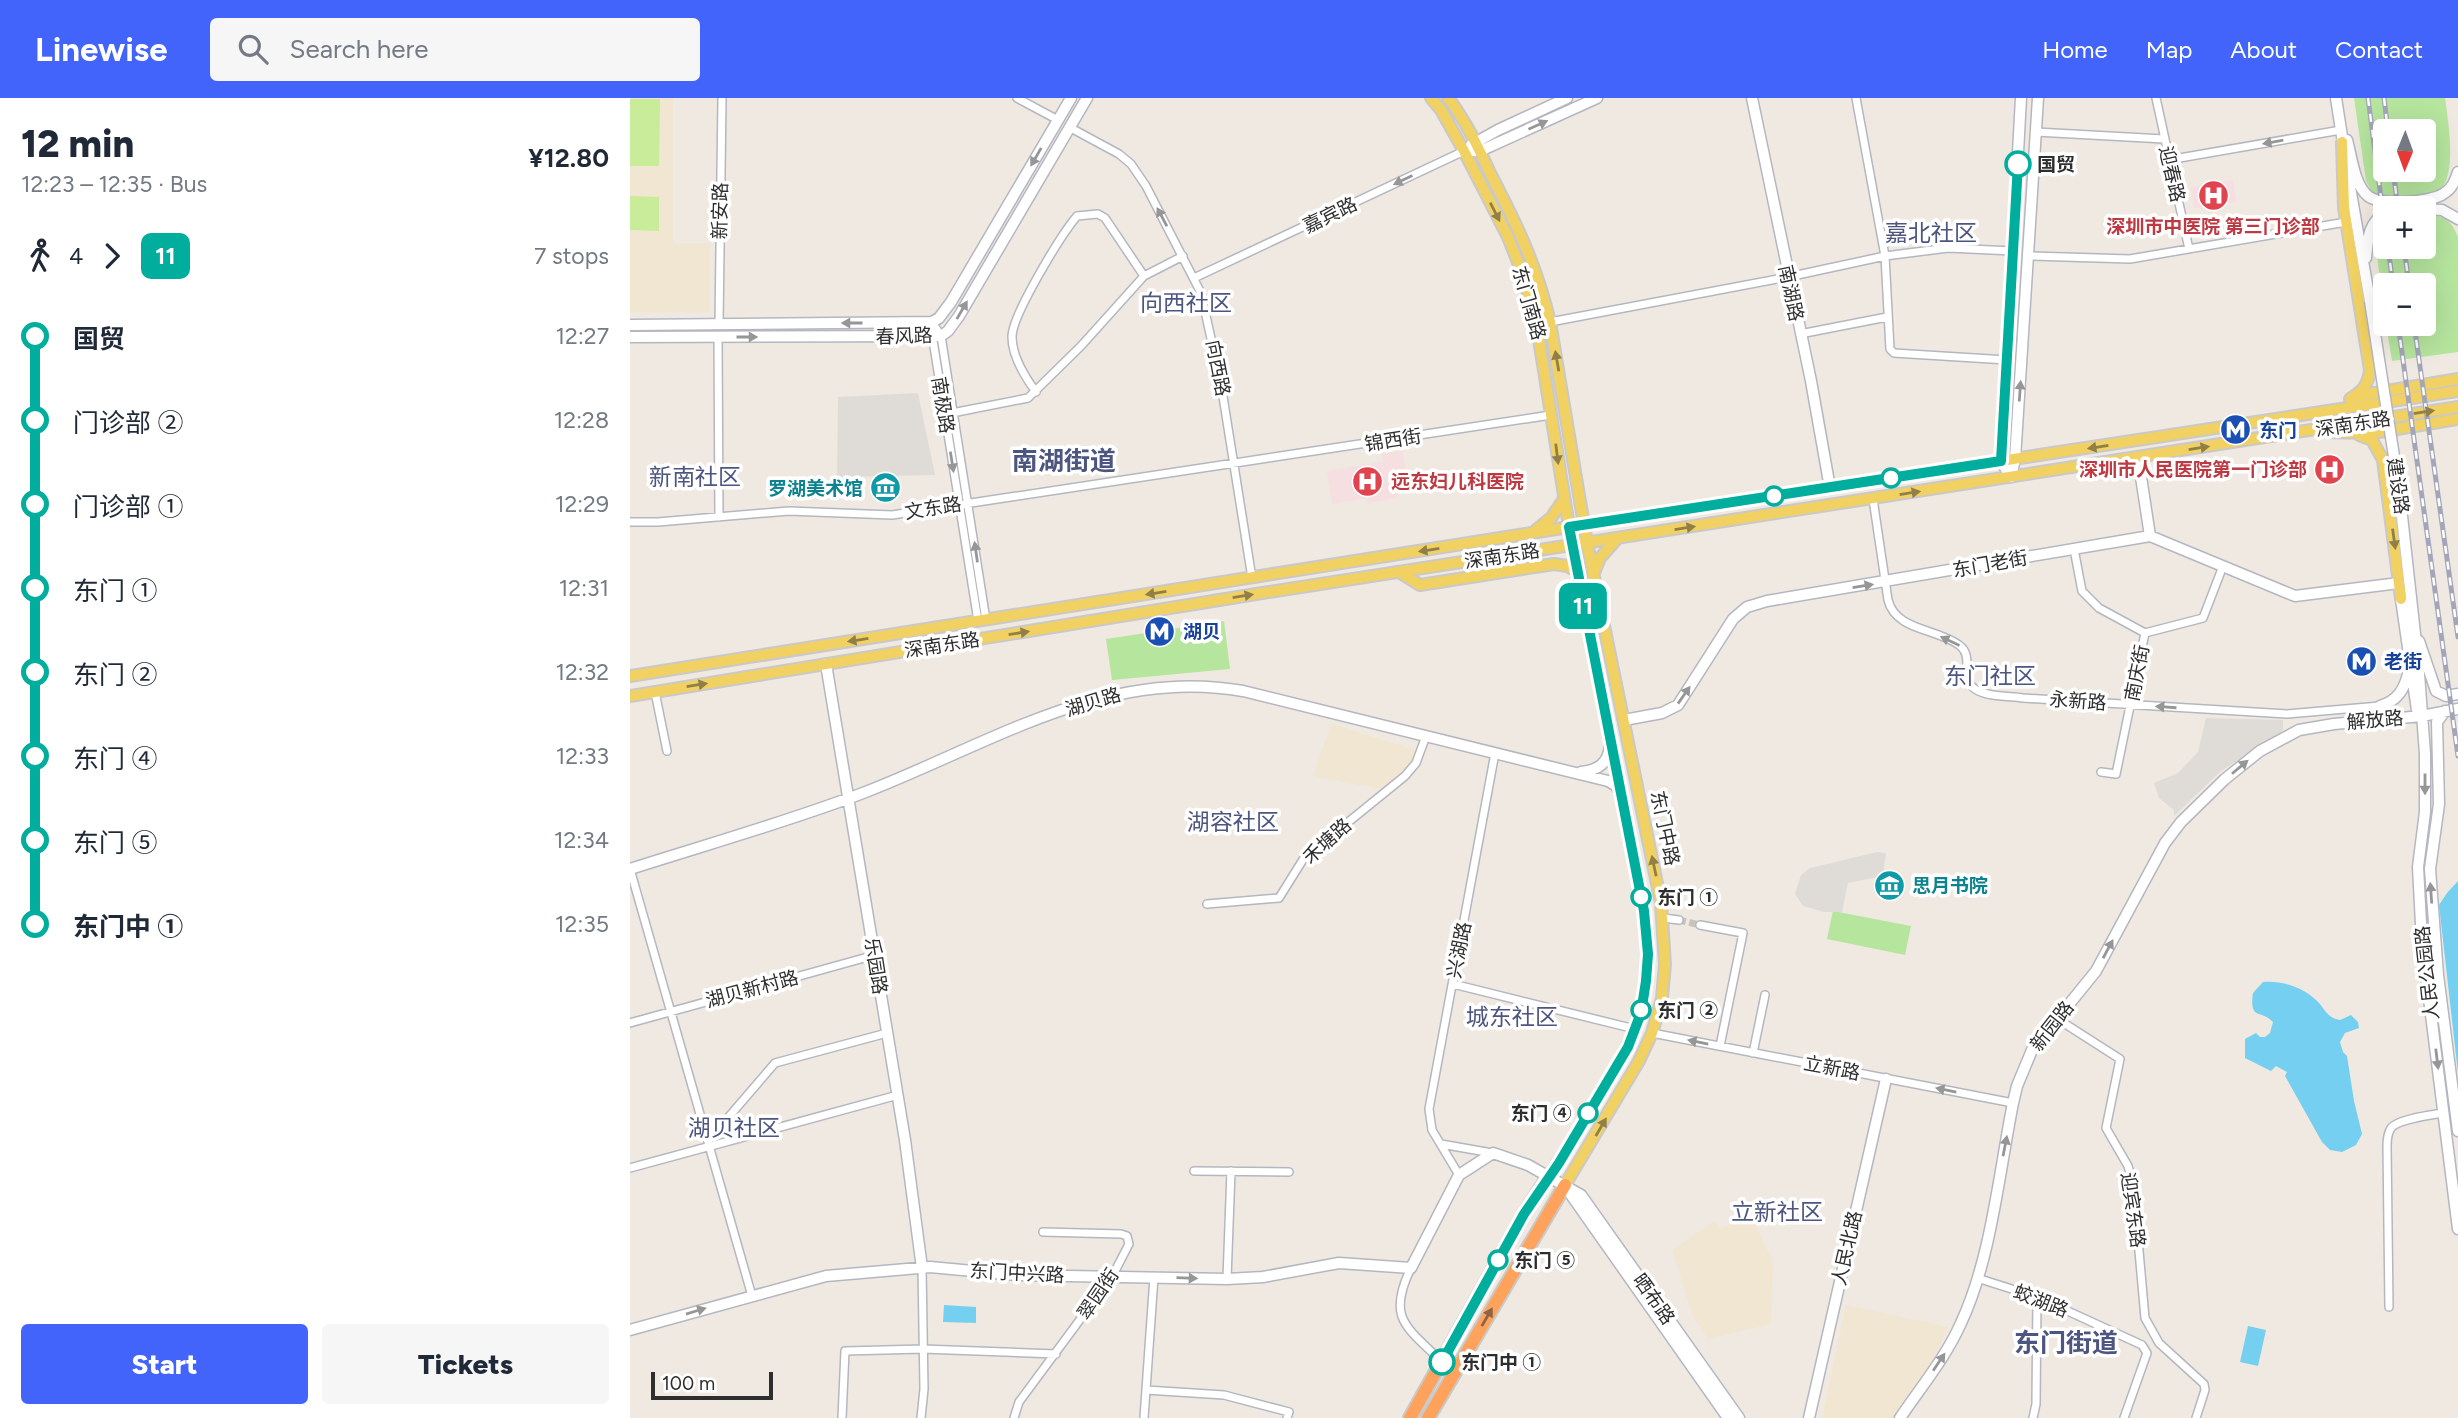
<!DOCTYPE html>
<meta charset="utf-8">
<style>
body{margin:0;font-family:Figtree,"Noto Sans SC",sans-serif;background:#f6f6f7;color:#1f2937;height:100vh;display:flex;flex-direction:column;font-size:26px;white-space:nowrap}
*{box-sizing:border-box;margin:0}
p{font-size:23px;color:#747a83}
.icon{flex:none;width:38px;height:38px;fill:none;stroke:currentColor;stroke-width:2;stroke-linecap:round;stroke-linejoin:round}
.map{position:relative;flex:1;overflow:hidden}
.sheet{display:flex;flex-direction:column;background:#fff;width:630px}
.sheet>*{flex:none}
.badge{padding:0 14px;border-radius:10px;font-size:24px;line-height:46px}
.needle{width:46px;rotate:181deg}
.fabs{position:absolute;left:1743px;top:21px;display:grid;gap:14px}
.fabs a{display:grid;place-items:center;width:63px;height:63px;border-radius:7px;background:#fff;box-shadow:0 7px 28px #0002;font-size:35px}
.scale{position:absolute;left:21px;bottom:18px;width:122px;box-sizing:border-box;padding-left:7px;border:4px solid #2e2e2e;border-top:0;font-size:19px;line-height:24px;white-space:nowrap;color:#2e2e2e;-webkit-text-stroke:5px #fff;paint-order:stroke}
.map>.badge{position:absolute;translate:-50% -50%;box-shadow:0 0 0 4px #fff}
.legs{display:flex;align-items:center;gap:10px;height:77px;padding:0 21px;font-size:23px}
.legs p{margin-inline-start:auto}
.overview{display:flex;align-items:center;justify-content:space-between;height:119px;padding:0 21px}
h1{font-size:38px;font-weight:800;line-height:52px}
.cta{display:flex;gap:14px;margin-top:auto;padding:14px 21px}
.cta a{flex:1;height:80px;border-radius:7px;background:#4264fb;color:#fff;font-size:28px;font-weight:800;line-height:80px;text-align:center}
.cta a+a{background:#f6f6f7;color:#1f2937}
ul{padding:0 21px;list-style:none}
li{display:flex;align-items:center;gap:24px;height:84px;font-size:26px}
li i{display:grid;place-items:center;width:10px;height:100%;margin:0 9px;background:currentColor}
li i::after{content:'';width:18px;height:18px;margin:-9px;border:5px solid;border-radius:50%;background:#fff}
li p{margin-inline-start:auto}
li:first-child i{background:linear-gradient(#0000 50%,currentColor 0)}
li:last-child i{background:linear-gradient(currentColor 50%,#0000 0)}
header{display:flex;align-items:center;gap:42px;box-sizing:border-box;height:98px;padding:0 35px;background:#4264fb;color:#fff}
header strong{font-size:33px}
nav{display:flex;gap:38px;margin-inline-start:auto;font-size:24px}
.search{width:490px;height:63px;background:#f6f6f7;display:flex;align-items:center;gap:18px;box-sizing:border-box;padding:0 24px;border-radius:7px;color:#747a83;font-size:26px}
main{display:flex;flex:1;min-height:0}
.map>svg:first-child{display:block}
</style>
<header>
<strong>Linewise</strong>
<div class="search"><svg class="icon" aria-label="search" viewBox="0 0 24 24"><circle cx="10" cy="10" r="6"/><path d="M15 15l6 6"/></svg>Search here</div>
<nav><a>Home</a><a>Map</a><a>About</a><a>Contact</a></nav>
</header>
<main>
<section class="sheet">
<div class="overview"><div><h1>12 min</h1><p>12:23 – 12:35 · Bus</p></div><b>¥12.80</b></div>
<div class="legs"><svg class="icon" aria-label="walk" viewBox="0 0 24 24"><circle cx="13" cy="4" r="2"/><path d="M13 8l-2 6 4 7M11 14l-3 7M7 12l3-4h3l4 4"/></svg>4<svg class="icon" aria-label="forward" viewBox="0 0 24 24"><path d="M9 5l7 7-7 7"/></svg><b class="badge" style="background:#01ad9c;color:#fff">11</b><p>7 stops</p></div>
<ul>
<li><i style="color:#01ad9c"></i><b>国贸</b><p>12:27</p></li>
<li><i style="color:#01ad9c"></i><span>门诊部 ②</span><p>12:28</p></li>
<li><i style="color:#01ad9c"></i><span>门诊部 ①</span><p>12:29</p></li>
<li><i style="color:#01ad9c"></i><span>东门 ①</span><p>12:31</p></li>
<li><i style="color:#01ad9c"></i><span>东门 ②</span><p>12:32</p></li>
<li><i style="color:#01ad9c"></i><span>东门 ④</span><p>12:33</p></li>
<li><i style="color:#01ad9c"></i><span>东门 ⑤</span><p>12:34</p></li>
<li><i style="color:#01ad9c"></i><b>东门中 ①</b><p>12:35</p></li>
</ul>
<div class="cta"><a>Start</a><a>Tickets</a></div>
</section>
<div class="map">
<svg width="1828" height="1320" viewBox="0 0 1828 1320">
<rect width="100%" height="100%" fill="#efe9e1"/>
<path fill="#f0e6d1" d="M0,0h43v145h37v69h-80z
M701,626l85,26 -4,11 -8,8 -23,20 -68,-13z
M1123,1120l20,45 -2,61 -63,15 -16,-25 -20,-64 43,-29 4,8z
M1216,1207l102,22 -16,34 -40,57h-70z"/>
<path fill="#f5dfe0" d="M1603,82l3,22 -42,6 -3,-21z
M772,352l8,41 -12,2v5l-30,5 -2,-5 -34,6 -5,-33 56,-9 -1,-8z"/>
<path fill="#b6e59e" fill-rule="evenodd" d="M1724,0h91c3,22 13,81 -7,93 -7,4 -18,4 -27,4 -12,2 -26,5 -37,1l-8,-15zM1755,33h39v39h-39z
M1799,116c16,3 23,7 29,23v115l-66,9 -6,-37h38v-39h-39v30l-10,-74 3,-10 7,-7v23h39v-32z
M594,523l6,48 -118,11 -6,-41z
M1203,813l78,15 -6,29 -78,-16z"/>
<path fill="#c9ec9a" d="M0,1h30l-1,67h-29z
M0,98l29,1v34l-29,-1z"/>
<path fill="#dfdcd8" d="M288,295l17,82 -98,2 1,-80z
M1576,620l77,2v11l-62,40 -47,45v-6l-15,-12 -5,-15 24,-10 20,-21z
M1247,754l9,1 -3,23 -35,7 -6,29h-18l-21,-6 -8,-12 6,-19 9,-7z"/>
<path fill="#75cff0" d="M1828,783v192l-19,-168 8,-12z
M1633,884c19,-2 43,6 56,21 7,8 9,15 21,17l11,-5 7,7 1,6 -14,5 -5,9 3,10 4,4 7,45 8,33 -6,11 -14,7 -12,-2 -8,-8 -37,-66 2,-4 -11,-6 -5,5 -26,-13v-19l11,-6 4,4h5l5,-4 3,-11c-12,-13 -24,-1 -20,-29z
M314,1207l32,2v16l-33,-1z
M1618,1228l18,4 -8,36 -18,-4z"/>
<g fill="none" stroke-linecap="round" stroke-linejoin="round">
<path stroke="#c8c4bd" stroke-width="7" stroke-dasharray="7 3.5" stroke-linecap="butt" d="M1049,822l21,5"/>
<defs>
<path id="street" d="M387,0l41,22
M1226,0l29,158 5,93 4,4 113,7
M1526,0l33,151
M439,29l50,27 12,10 15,22 55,107 20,91 31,194
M1406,34l128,7
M1538,62l173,-30
M1398,158l102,3 216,-37
M564,180l270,-127
M302,224l9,14 45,284
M920,224l238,-45 97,-21 63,-8 65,3
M89,226l3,-226
M302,236l46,287
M1170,236l87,-17
M88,239l1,180
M406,294c-11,-15 -24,-35 -24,-55 0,-22 49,-102 65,-121l21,-2 7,4 39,58
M322,315l76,-15 53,-52 63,-70 39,-20
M1243,401l15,101c8,31 48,28 71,45 16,11 0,33 16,44 12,8 33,7 48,9l264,16 93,-8
M0,424h28l131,-11 103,4 659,-100
M1444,451l8,42 17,17 46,25
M1515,535l58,-15 20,-52
M25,594l12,59
M1471,674l15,2 29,-141
M0,771l122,427
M577,806l72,-6 25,-40 101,-82 11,-13 10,-27
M1033,820l16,2
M1070,827l43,8 -23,113
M823,886l182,45
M1426,920l64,41 -14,69 22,38 5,18 12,134 14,25 45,41 1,6 -9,28
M0,925l245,-68
M1022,935l361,70
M1123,955l12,-58
M78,1043l67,-78 112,-30
M811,1046l51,9
M0,1070l268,-73
M564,1073l95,1
M829,1077l-27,-45 -3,-21 66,-356
M781,1170c-25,51 -4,59 31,94
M1347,1180l60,19 105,48 5,8 -23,65
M597,1181l4,-108
M1759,1209l-2,-161c0,-6 1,-13 4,-18 7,-9 41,-13 52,-15
M516,1292l78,5 65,17 -2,6
M212,1320l3,-67 78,-2 133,5
M291,1320l3,-29 -2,-121
M384,1320l5,-16 94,-127 16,-31 -2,-8 -6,-2 -78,-2
M514,1320l10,-141
M1403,1320l3,-14 1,-107"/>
<path id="secondary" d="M1122,0l59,283 19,107
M1706,0l8,51
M1717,42c5,18 7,44 21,56 12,10 63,6 75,-2 9,-5 12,-13 15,-22
M841,47l27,-15 69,-32
M834,53h16l117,-53
M1716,66l24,137
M1794,111l18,1 16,9
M1736,160c2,-18 2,-35 19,-45
M0,227l302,-3 7,-4 12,-16 120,-204
M0,239l311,-1 7,-5 11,-15 128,-218
M1508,359l12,79
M1381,379l-10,-16 20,-363
M1381,379l4,-18 23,-361
M1769,391l19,172 7,93v58l-7,55 4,76 36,286
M1771,501l16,111
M1789,543l17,50 10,5 12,-2
M196,566l79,476 17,128
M1750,608c17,-5 24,-16 28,-32
M1815,613l-8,11 2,82 -9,65 8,106 20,156
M994,622l38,-7 16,-8 55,-86 14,-12 20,-6 383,-65 145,60 104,-13
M951,674c17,-2 27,-8 29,-26
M0,771c78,-25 157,-47 233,-76 123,-47 243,-127 380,-102l365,90 7,4 5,7
M937,1091l161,229
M0,1232l196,-54 104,-9 86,8 211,4 36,-2 76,-14 72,5 48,-93 34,-22 35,12 53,30 158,223
M1179,1320l77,-339
M1270,1320c21,-31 46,-61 61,-95 30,-64 38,-150 52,-220l4,-17 15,-36 64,-79 69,-128 16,-21 44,-43 35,-28 39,-21 35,-6 88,-8 36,-7"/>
<path id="primary" d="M801,0l10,12 23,41 44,86 11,28 16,50 37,230 75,385c4,82 -17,115 -57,182 -14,21 -26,43 -41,63
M818,0c18,23 30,49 42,75 27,52 46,91 60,149l37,221 74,360 4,61 -3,34 -10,35 -13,28 -74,124
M1712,44l2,66 26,162c-2,15 -7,21 -20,29
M1727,298l101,-17
M1694,334l49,1 85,-14
M1729,337l13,5 11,20 18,139
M906,432l15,-12 13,-19
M769,474l21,13 134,-21 13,2 10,5
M963,477l7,-17 16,-18
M0,578l939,-149 889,-136
M0,598l626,-102 1202,-187"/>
<path id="highway" d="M780,1320l114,-204 25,-39
M798,1320l137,-233"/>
</defs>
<use href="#street" stroke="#b4b7c1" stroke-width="10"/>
<use href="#secondary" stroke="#b4b7c1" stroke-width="13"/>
<use href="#primary" stroke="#c9c9c9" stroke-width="14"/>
<use href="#highway" stroke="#c9c9c9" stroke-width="16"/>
<use href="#street" stroke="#fff" stroke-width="7"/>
<use href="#secondary" stroke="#fff" stroke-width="10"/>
<use href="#primary" stroke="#f2d163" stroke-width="10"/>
<use href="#highway" stroke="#ffa35c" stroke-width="12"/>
<defs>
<path id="rail" d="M1738,0l17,130
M1754,0l4,33
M1763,72l5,38
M1758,149l5,38
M1774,149l5,38
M1768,226l60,432
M1784,226l44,313"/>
</defs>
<use href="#rail" stroke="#a3a6b8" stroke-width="5"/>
<use href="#rail" stroke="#fff" stroke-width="2.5" stroke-dasharray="8" stroke-linecap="butt"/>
<defs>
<path id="secondary-bridge" d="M1740,203l29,188"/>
</defs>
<use href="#secondary-bridge" stroke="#b4b7c1" stroke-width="13" stroke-linecap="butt"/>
<use href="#secondary-bridge" stroke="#fff" stroke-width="10"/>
</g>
<defs><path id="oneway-solid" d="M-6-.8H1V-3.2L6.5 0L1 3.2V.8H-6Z" transform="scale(1.75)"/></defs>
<g fill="#969696">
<use href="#oneway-solid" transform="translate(908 27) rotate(-24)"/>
<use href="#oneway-solid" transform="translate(1643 44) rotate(170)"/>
<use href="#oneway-solid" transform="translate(406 59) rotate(120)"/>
<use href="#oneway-solid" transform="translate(773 82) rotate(154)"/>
<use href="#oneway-solid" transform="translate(532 119) rotate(-118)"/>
<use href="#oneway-solid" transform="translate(332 212) rotate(-60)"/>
<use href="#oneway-solid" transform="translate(222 225) rotate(180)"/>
<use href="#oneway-solid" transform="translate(117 239)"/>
<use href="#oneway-solid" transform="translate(1390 293) rotate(-86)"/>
<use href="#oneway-solid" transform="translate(322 364) rotate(81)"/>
<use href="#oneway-solid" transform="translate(346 454) rotate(-98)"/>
<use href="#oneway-solid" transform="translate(1233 488) rotate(-9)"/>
<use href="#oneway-solid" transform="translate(1320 543) rotate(-155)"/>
<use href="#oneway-solid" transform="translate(1054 597) rotate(-55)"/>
<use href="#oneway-solid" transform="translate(1536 609) rotate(-176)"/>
<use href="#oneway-solid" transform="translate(1610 669) rotate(-40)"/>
<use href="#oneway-solid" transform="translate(1795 686) rotate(90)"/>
<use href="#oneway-solid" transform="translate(1801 795) rotate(-94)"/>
<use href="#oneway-solid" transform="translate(1478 851) rotate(-62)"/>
<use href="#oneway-solid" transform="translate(1068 944) rotate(-169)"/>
<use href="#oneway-solid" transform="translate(1807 961) rotate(83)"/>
<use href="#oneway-solid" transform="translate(1316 992) rotate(-169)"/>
<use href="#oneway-solid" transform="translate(1375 1048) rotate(-79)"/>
<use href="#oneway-solid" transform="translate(557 1180) rotate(2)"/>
<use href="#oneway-solid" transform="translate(66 1213) rotate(-17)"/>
<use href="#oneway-solid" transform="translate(1309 1264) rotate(-56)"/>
</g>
<g fill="#908048">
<use href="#oneway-solid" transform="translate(865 114) rotate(63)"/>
<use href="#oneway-solid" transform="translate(927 263) rotate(-100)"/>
<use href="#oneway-solid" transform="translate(1794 314) rotate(-9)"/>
<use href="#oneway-solid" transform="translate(1468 349) rotate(171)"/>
<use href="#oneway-solid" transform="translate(1569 350) rotate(-9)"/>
<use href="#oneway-solid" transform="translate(927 356) rotate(83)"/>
<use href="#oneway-solid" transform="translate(1280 395) rotate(-9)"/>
<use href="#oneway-solid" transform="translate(1055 430) rotate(-9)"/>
<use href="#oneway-solid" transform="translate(1764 441) rotate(82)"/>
<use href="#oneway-solid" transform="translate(799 452) rotate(171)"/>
<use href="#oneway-solid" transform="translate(526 495) rotate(171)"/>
<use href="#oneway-solid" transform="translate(613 498) rotate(-9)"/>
<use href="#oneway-solid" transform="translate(389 535) rotate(-9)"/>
<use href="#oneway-solid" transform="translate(228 542) rotate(171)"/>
<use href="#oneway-solid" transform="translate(67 587) rotate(-9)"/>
<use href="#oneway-solid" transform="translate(1024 768) rotate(-102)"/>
<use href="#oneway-solid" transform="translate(971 1029) rotate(-60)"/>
</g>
<use fill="#8c6343" href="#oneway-solid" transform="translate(857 1219) rotate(-60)"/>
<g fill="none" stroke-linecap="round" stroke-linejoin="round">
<defs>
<path id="line-1" d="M812,1264l82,-148 35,-51 69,-116 13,-34 5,-32 2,-27 -4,-43 -75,-384 432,-66 17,-297"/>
</defs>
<use href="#line-1" stroke="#fff" stroke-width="16"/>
<use href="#line-1" stroke="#01ad9c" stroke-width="10"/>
</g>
<defs>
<symbol id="hospital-disc" viewBox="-11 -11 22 22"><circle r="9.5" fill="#e0444e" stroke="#fff"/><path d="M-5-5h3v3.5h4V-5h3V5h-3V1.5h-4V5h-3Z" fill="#fff"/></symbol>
<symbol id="metro-disc" viewBox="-11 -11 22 22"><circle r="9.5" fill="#1a4fb4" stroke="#fff"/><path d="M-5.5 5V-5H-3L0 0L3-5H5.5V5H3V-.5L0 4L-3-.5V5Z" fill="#fff"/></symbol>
<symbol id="museum-disc" viewBox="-11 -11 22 22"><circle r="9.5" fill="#0f9aa8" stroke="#fff"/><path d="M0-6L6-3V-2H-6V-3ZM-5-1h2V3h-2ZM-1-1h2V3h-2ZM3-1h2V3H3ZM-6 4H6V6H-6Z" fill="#fff"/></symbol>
</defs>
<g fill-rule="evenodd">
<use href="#hospital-disc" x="1566" y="80" width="35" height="35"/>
<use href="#metro-disc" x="1588" y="314" width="35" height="35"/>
<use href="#hospital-disc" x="1682" y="354" width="35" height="35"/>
<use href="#hospital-disc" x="720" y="366" width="35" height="35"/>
<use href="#museum-disc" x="238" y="372" width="35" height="35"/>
<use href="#metro-disc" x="512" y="516" width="35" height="35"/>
<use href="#metro-disc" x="1714" y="546" width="35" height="35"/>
<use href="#museum-disc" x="1242" y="770" width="35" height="35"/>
</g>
<g fill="#fff" stroke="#01ad9c" stroke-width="3.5">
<circle cx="1388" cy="66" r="12"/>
<circle cx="1261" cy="380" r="9"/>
<circle cx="1144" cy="398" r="9"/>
<circle cx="1011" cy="799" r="9"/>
<circle cx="1011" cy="912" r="9"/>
<circle cx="958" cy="1015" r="9"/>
<circle cx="868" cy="1162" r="9"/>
<circle cx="812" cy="1264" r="12"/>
</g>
<g text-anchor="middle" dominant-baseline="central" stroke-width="7" stroke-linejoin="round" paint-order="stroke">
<g font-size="19" font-weight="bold" fill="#2e2e2e" stroke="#fff" text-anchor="start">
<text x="1407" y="66">国贸</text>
<text x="1027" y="799">东门 ①</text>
<text x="1027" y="912">东门 ②</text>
<text x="942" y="1015" text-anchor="end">东门 ④</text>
<text x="884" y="1162">东门 ⑤</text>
<text x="831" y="1264">东门中 ①</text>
</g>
<g font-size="19" fill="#2e2e2e" stroke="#fff">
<text transform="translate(1542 76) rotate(77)">迎春路</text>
<text transform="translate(90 113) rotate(-89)">新安路</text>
<text transform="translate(700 117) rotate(-26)">嘉宾路</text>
<text transform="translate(1161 195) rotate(78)">南湖路</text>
<text transform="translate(899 205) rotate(74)">东门南路</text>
<text transform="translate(274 238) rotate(-2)">春风路</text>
<text transform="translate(588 270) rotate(79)">向西路</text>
<text transform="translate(313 307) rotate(81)">南极路</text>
<text transform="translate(1723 326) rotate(-9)">深南东路</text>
<text transform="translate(763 342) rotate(-9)">锦西街</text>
<text transform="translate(1768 388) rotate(82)">建设路</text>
<text transform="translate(303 410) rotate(-9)">文东路</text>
<text transform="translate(872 458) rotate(-9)">深南东路</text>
<text transform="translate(1360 466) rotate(-10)">东门老街</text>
<text transform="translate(312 547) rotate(-9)">深南东路</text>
<text transform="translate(1507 575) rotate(-79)">南庆街</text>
<text transform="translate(1448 603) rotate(4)">永新路</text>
<text transform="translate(463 604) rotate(-17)">湖贝路</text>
<text transform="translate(1745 622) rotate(-5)">解放路</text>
<text transform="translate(1035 730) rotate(78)">东门中路</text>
<text transform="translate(697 743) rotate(-42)">禾塘路</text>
<text transform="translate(829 852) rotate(-79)">兴湖路</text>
<text transform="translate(246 868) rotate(81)">乐园路</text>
<text transform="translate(1797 875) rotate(-96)">人民公园路</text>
<text transform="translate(122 891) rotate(-15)">湖贝新村路</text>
<text transform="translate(1422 928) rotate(-52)">新园路</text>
<text transform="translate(1202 970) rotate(11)">立新路</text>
<text transform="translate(1503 1112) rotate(82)">迎宾东路</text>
<text transform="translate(1217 1150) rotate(-77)">人民北路</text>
<text transform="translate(387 1175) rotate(3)">东门中兴路</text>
<text transform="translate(468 1196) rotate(-56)">翠园街</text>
<text transform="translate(1024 1201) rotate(55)">晒布路</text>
<text transform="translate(1411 1203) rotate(21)">蛟湖路</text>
</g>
<g font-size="19" font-weight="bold" fill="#be3a42" stroke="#fff">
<text x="1583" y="128">深圳市中医院 第三门诊部</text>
<text x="1677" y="371" text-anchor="end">深圳市人民医院第一门诊部</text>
<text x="761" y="383" text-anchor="start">远东妇儿科医院</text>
</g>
<g font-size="19" font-weight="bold" fill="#164399" stroke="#fff" text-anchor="start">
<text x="1629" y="332">东门</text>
<text x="553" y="533">湖贝</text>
<text x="1754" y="563">老街</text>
</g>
<g font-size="19" font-weight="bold" fill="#0d838f" stroke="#fff" text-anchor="end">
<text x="233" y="390">罗湖美术馆</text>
<text x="1282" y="787" text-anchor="start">思月书院</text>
</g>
<g font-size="23" fill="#4d5680" stroke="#fff">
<text x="1301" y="135">嘉北社区</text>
<text x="556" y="205">向西社区</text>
<text x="65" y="379">新南社区</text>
<text x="1360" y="578">东门社区</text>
<text x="603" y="724">湖容社区</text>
<text x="882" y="919">城东社区</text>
<text x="104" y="1030">湖贝社区</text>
<text x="1147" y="1114">立新社区</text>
</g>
<g font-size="26" font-weight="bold" fill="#4d5680" stroke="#fff">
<text x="434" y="363">南湖街道</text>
<text x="1436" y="1245">东门街道</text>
</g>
</g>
</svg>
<div class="fabs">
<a><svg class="needle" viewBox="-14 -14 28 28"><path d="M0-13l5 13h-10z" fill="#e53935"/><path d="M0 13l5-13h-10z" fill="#747a83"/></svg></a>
<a>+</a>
<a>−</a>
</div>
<div class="scale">100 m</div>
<b class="badge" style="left:953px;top:508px;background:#01ad9c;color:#fff">11</b>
</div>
</main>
